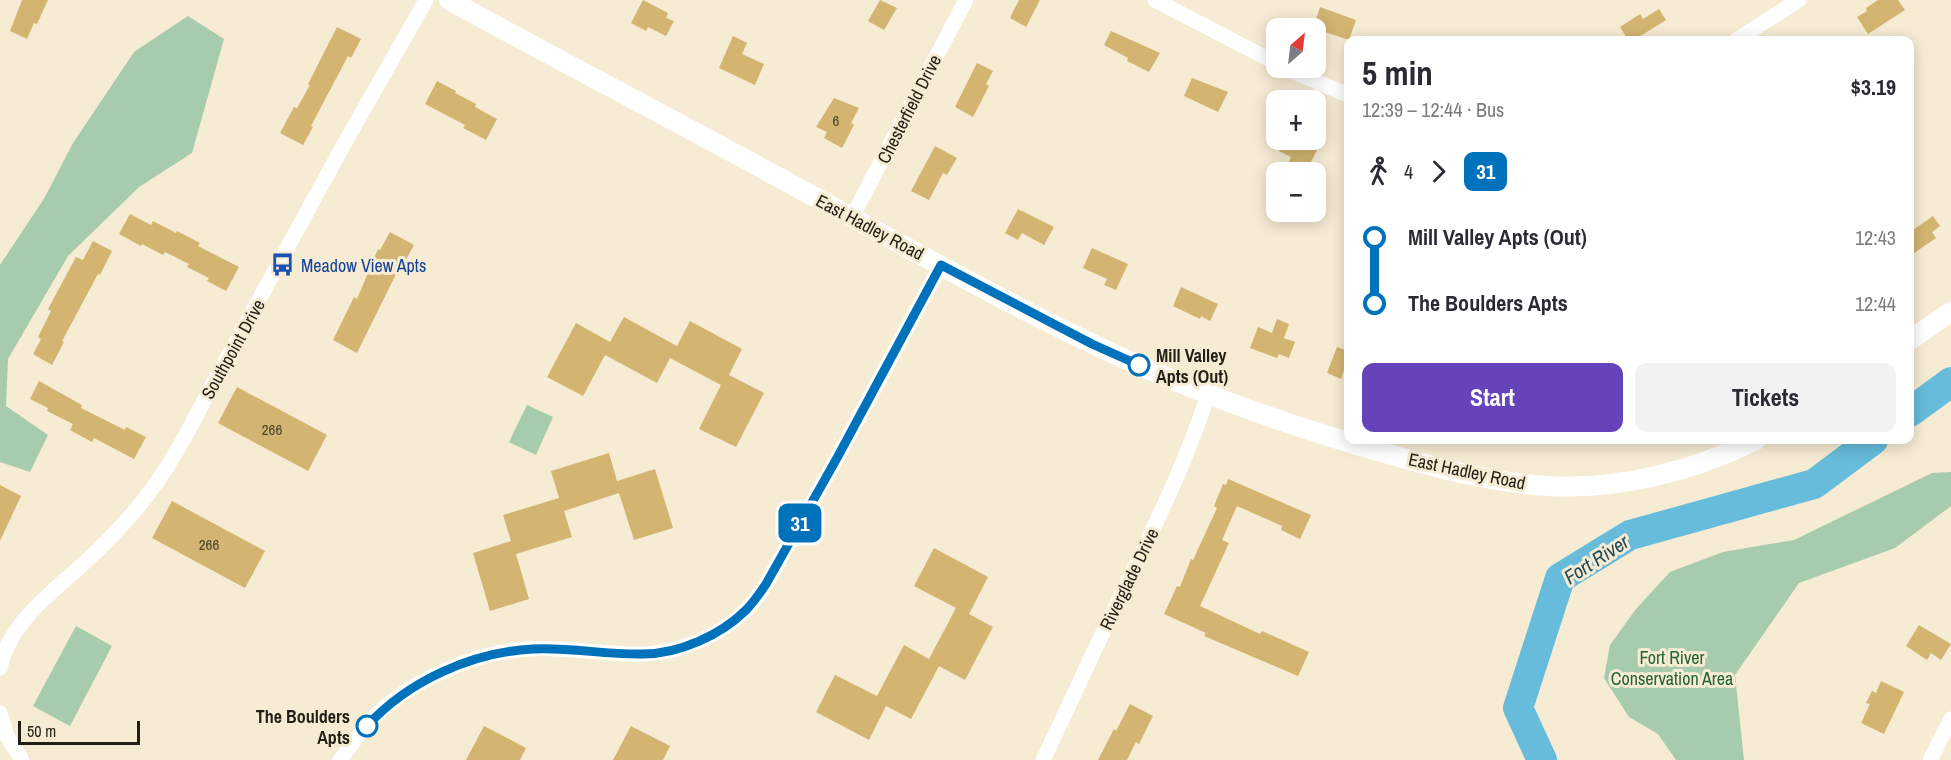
<!DOCTYPE html>
<meta charset="utf-8">
<style>
body{margin:0;font-family:"Archivo Narrow",sans-serif;background:#f2f2f3;color:#2b2b33;height:100vh;display:flex;flex-direction:column;font-size:22px;white-space:nowrap}
*{box-sizing:border-box;margin:0}
p{font-size:20px;color:#7c7c81}
.icon{flex:none;width:33px;height:33px;fill:none;stroke:currentColor;stroke-width:2;stroke-linecap:round;stroke-linejoin:round}
.map{position:relative;flex:1;overflow:hidden}
.panel{position:absolute;left:1344px;top:36px;width:570px;height:408px;display:flex;flex-direction:column;background:#fff;border-radius:12px;box-shadow:0 3px 15px #0003}
.panel>*{flex:none}
.badge{padding:0 12px;border-radius:9px;font-size:21px;line-height:39px}
.needle{width:39px;rotate:28deg}
.buttons{position:absolute;left:1266px;top:18px;display:grid;gap:12px}
.buttons a{display:grid;place-items:center;width:60px;height:60px;border-radius:12px;background:#fff;box-shadow:0 3px 15px #0003;font-size:30px}
.scale{position:absolute;left:18px;bottom:15px;width:122px;box-sizing:border-box;padding-left:6px;border:3px solid #221f16;border-top:0;font-size:16px;line-height:21px;white-space:nowrap;color:#221f16;-webkit-text-stroke:4px #f6ebd3;paint-order:stroke}
.map>.badge{position:absolute;translate:-50% -50%;box-shadow:0 0 0 3px #fff}
.legs{display:flex;align-items:center;gap:9px;height:66px;padding:0 18px;font-size:20px}
.legs p{margin-inline-start:auto}
.head{display:flex;align-items:center;justify-content:space-between;height:102px;padding:0 18px}
h1{font-size:33px;font-weight:700;line-height:45px}
.primary-button{display:flex;gap:12px;margin-top:auto;padding:12px 18px}
.primary-button a{flex:1;height:69px;border-radius:12px;background:#6443bb;color:#fff;font-size:24px;font-weight:700;line-height:69px;text-align:center}
.primary-button a+a{background:#f2f2f3;color:#2b2b33}
ul{padding:0 18px;list-style:none}
li{display:flex;align-items:center;gap:21px;height:66px;font-size:22px}
li i{display:grid;place-items:center;width:9px;height:100%;margin:0 8px;background:currentColor}
li i::after{content:'';width:15px;height:15px;margin:-8px;border:4px solid;border-radius:50%;background:#fff}
li p{margin-inline-start:auto}
li:first-child i{background:linear-gradient(#0000 50%,currentColor 0)}
li:last-child i{background:linear-gradient(currentColor 50%,#0000 0)}
.map>svg:first-child{display:block}
</style>
<div class="map">
<svg width="1951" height="760" viewBox="0 0 1951 760">
<rect width="100%" height="100%" fill="#f6ebd3"/>
<path fill="#a6cbad" d="M188,16l36,23 -32,114 -53,34 -71,69 -60,103 -2,47 42,29 -18,37 -30,-10v-197l45,-68 28,-54 61,-91z
M527,405l26,12 -17,38 -27,-13z
M1951,472v34l-56,42 -96,35 -64,92 9,85h-68l-18,-26 -29,-17 -25,-39 6,-33 26,-36 34,-37 53,-20 71,-12 138,-67z
M76,626l36,20 -42,80 -37,-20z"/>
<g fill="none" stroke-linecap="round" stroke-linejoin="round">
<path stroke="#66bcda" stroke-width="30" d="M1910,412l41,-30
M1542,760l-24,-52 42,-130 70,-43 184,-51 59,-44"/>
</g>
<path fill="#d3b571" d="M22,0h26l-11,24 -3,-1 -7,16 -17,-8z
M643,0l25,13 -2,5 8,3 -8,15 -18,-9 -2,4 -15,-8z
M880,0l17,8 -13,22 -16,-9z
M1019,0h21l-14,27 -16,-9z
M1878,0h20l7,10 -37,24 -11,-17 10,-6 -1,-3z
M1320,7l36,13 -7,20 -36,-12z
M1659,9l7,11 -32,20h-6l-8,-13 20,-13 3,5z
M337,27l24,12 -10,19 -3,-2 -37,70 2,1 -10,18 -23,-12 14,-26 3,1 13,-23 -2,-1z
M1111,31l49,22 -11,19 -22,-11 1,-3 -24,-13z
M733,36l14,7 -5,11 22,10 -9,21 -36,-17z
M977,63l16,8 -7,13 3,2 -16,31 -18,-10z
M1192,78l36,14 -10,20 -34,-16z
M437,81l19,10 -1,2 21,11 -1,3 22,12 -11,21 -23,-12 2,-3 -40,-21z
M834,98l25,10 -8,15 3,2 -12,23 -18,-10 3,-6 -11,-5z
M1285,140h37l-16,32h-8l-11,-5 4,-10 -12,-6z
M935,146l22,12 -10,17 -4,-2 -14,27 -18,-9z
M1018,209l36,18 -10,18 -22,-12 -4,7 -13,-7z
M130,214l21,11 2,-4 23,12 1,-2 23,12 -2,3 41,21 -13,24 -19,-10 2,-3 -22,-11 2,-3 -24,-12 -2,3 -21,-11 -1,2 -22,-12z
M1933,216l7,10 -8,6 4,6 -22,15 -4,-7v-14z
M390,232l24,13 -11,20 -2,-1 -44,89 -24,-13 21,-43 3,2 21,-50 2,1z
M93,241l19,10 -12,24 -2,-1 -36,67 2,1 -12,23 -19,-11 8,-15 -3,-2 13,-26 -3,-2 28,-52 7,3z
M1092,248l36,16 -12,26 -12,-5 3,-6 -24,-11z
M1181,287l37,17 -8,17 -9,-5 -1,3 -27,-13z
M624,317l53,29 13,-25 52,28 -13,26 35,18 -28,54 -37,-18 22,-44 -51,-27 -13,25 -52,-28 -22,41 -36,-19 29,-54 34,19z
M1277,319l12,5 -5,14 11,4 -6,16 -10,-4 -2,4 -27,-10 8,-21 14,6z
M1337,347l11,4v21l-4,-2 -3,9 -14,-6z
M39,381l43,24 -1,3 44,22 1,-3 20,10 -12,22 -40,-21 -2,4 -22,-12 3,-6 -26,-13 1,-3 -18,-9z
M237,387l90,48 -19,36 -90,-48z
M609,453l8,28 38,-12 18,59 -39,12 -15,-47 -55,18 8,26 -56,17 13,45 -39,12 -17,-58 38,-12 -8,-26 56,-17 -8,-27z
M1228,479l83,36 -11,24 -19,-9 1,-4 -45,-20 -15,34 7,3 -29,63 60,28 2,-3 47,21 -11,24 -94,-40 2,-3 -42,-19 13,-28 3,1 11,-28 2,1 24,-52 -3,-2 9,-22 3,1z
M0,485l21,11 -21,45z
M172,501l93,50 -20,37 -93,-50z
M934,548l54,29 -19,37 24,13 -28,53 -26,-14 -28,53 -25,-13 -17,34 -53,-28 19,-37 42,21 27,-51 25,14 27,-51 -42,-22z
M1919,625l32,19 -10,16 -10,-7 -4,7 -21,-14z
M1881,681l23,11 -20,42 -23,-11 9,-19 -4,-1 6,-12 4,2z
M1130,704l23,12 -14,28 -3,-2 -9,18h-29l16,-31 2,2z
M484,726l42,22 -6,12h-54z
M631,726l39,20 -7,14h-50z"/>
<g fill="none" stroke-linecap="round" stroke-linejoin="round">
<path stroke="#fff" stroke-width="15" d="M1155,0l121,63
M1736,40l63,-40
M1285,68l63,27
M852,217l114,-217
M0,668c10,-47 52,-75 84,-105 17,-15 33,-32 48,-49 32,-36 55,-80 77,-123l134,-245 83,-146
M0,713l7,23 15,24
M340,760c11,-15 22,-30 34,-43 38,-37 99,-64 152,-68 39,-3 78,6 118,5 36,-1 77,-19 102,-44 8,-8 14,-17 20,-26l71,-126 104,-193
M1043,760c23,-48 45,-97 68,-144 35,-73 72,-144 97,-221
M1930,760l21,-41"/>
<path stroke="#fff" stroke-width="20" d="M449,0c128,70 257,137 384,207 86,47 172,95 260,137 90,44 185,78 281,106 56,16 115,33 175,36 70,4 144,-15 207,-46
M1910,340l41,-28"/>
</g>
<g fill="none" stroke-linecap="round" stroke-linejoin="round">
<defs>
<path id="line-1" d="M367,726c41,-45 105,-74 166,-77 37,-2 73,6 110,5 36,0 78,-19 103,-44 8,-8 14,-17 20,-26l71,-126 104,-193 151,79 47,21"/>
</defs>
<use href="#line-1" stroke="#fff" stroke-width="14"/>
<use href="#line-1" stroke="#0072bc" stroke-width="9"/>
</g>
<defs>
<symbol id="bus-bare" viewBox="-9 -9 18 18"><path d="M-5-6H5V4H4V6H2V4H-2V6H-4V4H-5ZM-3.5-4V0h7V-4ZM-3.5 1.2v1.5H-2V1.2ZM2 1.2v1.5H3.5V1.2Z" fill="#1a4fb4" stroke="#f6ebd3" stroke-width="2.5" paint-order="stroke"/></symbol>
</defs>
<g fill-rule="evenodd">
<use href="#bus-bare" x="266" y="248" width="33" height="33"/>
</g>
<g fill="#fff" stroke="#0072bc" stroke-width="3">
<circle cx="1139" cy="365" r="10"/>
<circle cx="367" cy="726" r="10"/>
</g>
<g text-anchor="middle" dominant-baseline="central" stroke-width="6" stroke-linejoin="round" paint-order="stroke">
<g font-size="15" fill="#4e442d">
<text x="836" y="120">6</text>
<text x="272" y="429">266</text>
<text x="209" y="544">266</text>
</g>
<g font-size="18" fill="#221f16" stroke="#f6ebd3">
<text transform="translate(909 109) rotate(-63)">Chesterfield Drive</text>
<text transform="translate(870 227) rotate(28)">East Hadley Road</text>
<text transform="translate(233 349) rotate(-61)">Southpoint Drive</text>
<text transform="translate(1467 471) rotate(12)">East Hadley Road</text>
<text transform="translate(1129 579) rotate(-64)">Riverglade Drive</text>
</g>
<g font-size="18" fill="#164399" stroke="#f6ebd3" text-anchor="start">
<text x="301" y="265">Meadow View Apts</text>
</g>
<g font-size="18" font-weight="bold" fill="#221f16" stroke="#f6ebd3" text-anchor="start">
<text x="1156" y="355">Mill Valley<tspan x="1156" dy="21">Apts (Out)</tspan></text>
<text x="350" y="716" text-anchor="end">The Boulders<tspan x="350" dy="21">Apts</tspan></text>
</g>
<g font-size="18" fill="#226437" stroke="#f6ebd3">
<text x="1672" y="657">Fort River<tspan x="1672" dy="21">Conservation Area</tspan></text>
</g>
<g font-size="20" font-style="italic" fill="#234a57" stroke="#f6ebd3">
<text transform="translate(1596 559) rotate(-33)">Fort River</text>
</g>
</g>
</svg>
<div class="buttons">
<a><svg class="needle" viewBox="-14 -14 28 28"><path d="M0-13l5 13h-10z" fill="#e53935"/><path d="M0 13l5-13h-10z" fill="#7c7c81"/></svg></a>
<a>+</a>
<a>−</a>
</div>
<div class="scale">50 m</div>
<b class="badge" style="left:800px;top:523px;background:#0072bc;color:#fff">31</b>
<section class="panel">
<div class="head"><div><h1>5 min</h1><p>12:39 – 12:44 · Bus</p></div><b>$3.19</b></div>
<div class="legs"><svg class="icon" aria-label="walk" viewBox="0 0 24 24"><circle cx="13" cy="4" r="2"/><path d="M13 8l-2 6 4 7M11 14l-3 7M7 12l3-4h3l4 4"/></svg>4<svg class="icon" aria-label="forward" viewBox="0 0 24 24"><path d="M9 5l7 7-7 7"/></svg><b class="badge" style="background:#0072bc;color:#fff">31</b></div>
<ul>
<li><i style="color:#0072bc"></i><b>Mill Valley Apts (Out)</b><p>12:43</p></li>
<li><i style="color:#0072bc"></i><b>The Boulders Apts</b><p>12:44</p></li>
</ul>
<div class="primary-button"><a>Start</a><a>Tickets</a></div>
</section>
</div>
